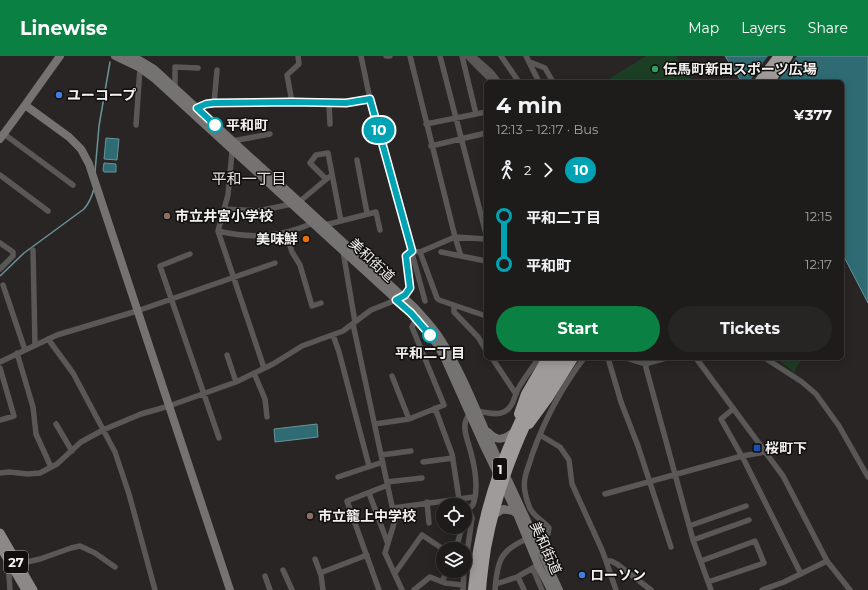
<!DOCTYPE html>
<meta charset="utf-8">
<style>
body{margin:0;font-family:Montserrat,"Noto Sans JP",sans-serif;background:#262524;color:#f1f3f6;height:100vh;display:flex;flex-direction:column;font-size:15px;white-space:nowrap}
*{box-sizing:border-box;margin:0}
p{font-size:13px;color:#a1a1a3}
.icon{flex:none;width:22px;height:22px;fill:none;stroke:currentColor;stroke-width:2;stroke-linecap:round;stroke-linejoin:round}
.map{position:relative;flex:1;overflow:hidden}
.drawer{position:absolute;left:484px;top:24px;width:360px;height:280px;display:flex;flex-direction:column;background:#1e1c1b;border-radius:6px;box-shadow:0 2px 10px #0003,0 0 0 1px #3c3a3a}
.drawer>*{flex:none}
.badge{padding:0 8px;border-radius:13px;font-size:14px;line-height:26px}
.buttons{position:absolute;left:436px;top:442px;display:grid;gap:8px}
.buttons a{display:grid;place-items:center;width:36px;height:36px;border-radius:50%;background:#1e1c1b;box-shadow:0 2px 10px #0003,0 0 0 1px #3c3a3a;font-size:20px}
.map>.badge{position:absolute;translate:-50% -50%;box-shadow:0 0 0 2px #fff}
.legs{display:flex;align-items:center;gap:6px;height:44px;padding:0 12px;font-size:13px}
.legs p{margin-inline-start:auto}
.overview{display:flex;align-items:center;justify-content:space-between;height:68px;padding:0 12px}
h1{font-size:22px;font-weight:700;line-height:30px}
.button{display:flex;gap:8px;margin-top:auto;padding:8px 12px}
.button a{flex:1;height:46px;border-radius:24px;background:#0b8043;color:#fff;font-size:16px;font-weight:700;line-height:46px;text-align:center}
.button a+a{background:#262524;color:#f1f3f6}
ul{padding:0 12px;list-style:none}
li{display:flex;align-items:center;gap:14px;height:48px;font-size:15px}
li i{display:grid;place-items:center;width:6px;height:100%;margin:0 5px;background:currentColor}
li i::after{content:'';width:10px;height:10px;margin:-5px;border:3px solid;border-radius:50%;background:#1e1c1b}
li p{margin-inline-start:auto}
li:first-child i{background:linear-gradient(#0000 50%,currentColor 0)}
li:last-child i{background:linear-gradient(currentColor 50%,#0000 0)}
header{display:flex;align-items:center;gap:24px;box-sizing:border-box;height:56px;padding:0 20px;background:#0b8043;color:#fff}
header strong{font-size:19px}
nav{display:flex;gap:22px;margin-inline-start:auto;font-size:14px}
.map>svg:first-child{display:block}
</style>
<header>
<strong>Linewise</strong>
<nav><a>Map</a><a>Layers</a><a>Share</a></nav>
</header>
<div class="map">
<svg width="868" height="534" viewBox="0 0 868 534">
<rect width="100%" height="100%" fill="#282524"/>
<path fill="#1c3e25" d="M646,0h30l17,26h-89z
M776,302h26l-8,14z"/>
<path fill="#2f6b73" stroke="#6a9398" d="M725,0h143v247l-26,-50v-171h-100z
M106,82l13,1 -2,21 -13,-1z
M104,107l12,1v8h-12l-1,-2z
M317,368l1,13 -43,5 -1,-13z"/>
<path fill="#282524" d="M768,0h29l-20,26h-28z"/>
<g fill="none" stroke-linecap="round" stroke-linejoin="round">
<path stroke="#6a9398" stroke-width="1.5" d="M95,116l4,-46 11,-64
M0,220l24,-23 60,-44c6,-7 8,-12 10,-21"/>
<path stroke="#595857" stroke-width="5.5" d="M361,0l9,43 55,202
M386,0h4
M410,0l45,181 31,2
M440,0l46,178
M462,0l14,58
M467,0l26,26
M473,0l18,16 8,10
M501,0l18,26
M526,0l13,26
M530,6l15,6 8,14
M175,32v-21l23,1
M292,46l-5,-27 12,-11 -1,-8
M214,47l3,-33
M329,47l1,21
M197,52l9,-4 8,-1 78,-1 54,1 24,-4
M426,68l60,-12
M136,69l4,-57
M4,78l69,51
M431,90l55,-13
M357,104l10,53
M0,119l48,36
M326,123l-16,-16 6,-8 12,-2 13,68
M299,146l30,-25
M225,153l33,2 34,-7
M325,169l51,-13 4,18
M218,175c34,8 63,6 95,-8
M286,177l6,19 8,13 12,41 9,-3
M0,187l13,9v4l-13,13
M33,194l2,95
M343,195l12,71
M420,196l35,-15 6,19
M441,196l45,9
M190,198l-30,12 59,172
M3,229l22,65
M454,250v6l24,25 8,13
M353,268l42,196 -10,33 17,37
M333,279l6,17 30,114
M48,283l25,34 42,79 14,42 26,96
M17,297l16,54 3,27 15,33
M227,299l9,27
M492,302l24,36
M608,302l13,44 17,44 33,101
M626,302l19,6 21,-6
M696,302l87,118 44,85 23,29
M765,302l37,24 14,12 23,32 29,51
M0,306l57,-27 80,-24 138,-48
M645,308l48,176 18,50
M0,312l14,48 -14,4
M264,312l-46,-137 10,-36 5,-54 37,-7
M254,317l11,26 2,18
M392,320l17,43
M435,352l17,46 8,51
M733,353l-12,10 23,41 57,114
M56,368l16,27
M375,368l34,-5 35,-14 -32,-78 4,-8
M540,379l20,12 9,13 3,24 30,66 4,11h5l6,3 34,26
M381,399l30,-4
M423,406l30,-4
M0,417l9,-1 19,2 12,-1 17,-9 24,-22 22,-12 38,-16 28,-8 67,-24 37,-18 29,-18 41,-15 28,-21 25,-10 9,-5 3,-4 2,-7 -4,-28 6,-5 8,1 17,46 2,2 47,16
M338,421l45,-15
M387,426l35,-4
M369,437l19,51
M605,438l137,-38 23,-4
M427,446l2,21
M393,452l81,-11
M689,470l57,-20
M693,484l56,-20
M537,485l11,-7 1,-6c-6,-8 -17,-12 -20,-22 -3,-8 -6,-19 -4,-28 1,-7 5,-15 7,-23 12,-34 30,-68 52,-97
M456,493l6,-22
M315,503l6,16 2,15
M606,505l10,29
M701,505l54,-20 9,22 -56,19
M8,506l2,28
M18,508l22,-5 31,-11 9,-2 15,7 20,14
M465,511l7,-49 -3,-8c1,-3 4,-4 5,-8 4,-14 1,-34 -3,-49 -2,-9 -9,-24 -5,-33 7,-18 24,-1 38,-8 9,-4 10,-15 14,-23 6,-11 14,-21 21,-31
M533,513l9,21
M283,514l9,20
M320,517l47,-18
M395,517l27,-38 21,14
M265,520l5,14
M518,521l6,13
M442,526l5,-11
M496,528l21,-7 23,-13
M379,534l-32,-89 41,-16
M414,534l16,-13 15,6 18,2
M463,534l1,-19
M495,534c2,-28 5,-40 32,-51
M762,534l22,-8 43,-21"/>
<path stroke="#757372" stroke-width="8" d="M60,0l-35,49 44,32 12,12 8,15 141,426
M115,0l25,12 15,11 256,234 18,22 8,9 9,17 38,85 33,68 21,51 13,25
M129,0l10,4 15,9 260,238c10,11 20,21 27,33 26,40 41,87 62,130
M0,83l25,-34
M488,376c7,8 14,9 23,2
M508,424l51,110
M491,461l12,-8 10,2 4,3"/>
<path stroke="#8b8887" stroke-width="9" d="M0,477l33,57
M0,490l26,44"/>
<path stroke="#9f9b9a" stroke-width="10" d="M759,26l20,-26
M769,26l19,-26
M519,358l7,-20 21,-36
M529,368l19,-26 25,-40"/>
<path stroke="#9f9b9a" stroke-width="10" d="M473,534c7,-82 37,-163 82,-232
M481,534c1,-14 3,-28 5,-42 12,-64 40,-137 78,-190"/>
</g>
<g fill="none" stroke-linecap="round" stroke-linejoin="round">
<defs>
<path id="line-1" d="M215,69l-18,-17 9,-4 8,-1 78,-1 54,1 24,-4 42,152 -6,5 4,32 -5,7 -9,5 15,13 19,22"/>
</defs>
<use href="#line-1" stroke="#fff" stroke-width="9"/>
<use href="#line-1" stroke="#00a3b4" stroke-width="6"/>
</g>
<circle fill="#2e9e5b" stroke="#100f0e" stroke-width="1.5" cx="655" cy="13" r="4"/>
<g fill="#3f7fe0" stroke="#100f0e" stroke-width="1.5">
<circle cx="59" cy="39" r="4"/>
<circle cx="582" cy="519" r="4"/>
</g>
<g fill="#fff" stroke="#00a3b4" stroke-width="2">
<circle cx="215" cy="69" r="7"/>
<circle cx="430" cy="279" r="7"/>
</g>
<g fill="#8d6e63" stroke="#100f0e" stroke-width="1.5">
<circle cx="167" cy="160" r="4"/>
<circle cx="310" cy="460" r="4"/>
</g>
<circle fill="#e8710a" stroke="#100f0e" stroke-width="1.5" cx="306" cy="183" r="4"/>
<rect fill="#1a4fb4" stroke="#100f0e" stroke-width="1.5" x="753" y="388" width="8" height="8" rx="2"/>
<g text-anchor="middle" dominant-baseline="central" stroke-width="3" stroke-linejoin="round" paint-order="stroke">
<g fill="#100f0e" stroke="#afadac" stroke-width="1">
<rect x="493" y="402" width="14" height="22" rx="3"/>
<rect x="4" y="495" width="24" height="22" rx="3"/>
</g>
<g font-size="13" font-weight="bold" fill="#f3f1f0">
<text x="500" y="413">1</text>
<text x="16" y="506">27</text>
</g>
<g font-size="14" font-weight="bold" fill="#f3f1f0" stroke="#100f0e" text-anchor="start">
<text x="663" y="13">伝馬町新田スポーツ広場</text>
<text x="67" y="39">ユーコープ</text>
<text x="175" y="160">市立井宮小学校</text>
<text x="298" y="183" text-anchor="end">美味鮮</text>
<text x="765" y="392">桜町下</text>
<text x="318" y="460">市立籠上中学校</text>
<text x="590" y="519">ローソン</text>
</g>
<g font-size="14" font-weight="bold" fill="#f3f1f0" stroke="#100f0e" text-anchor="start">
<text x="226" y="69">平和町</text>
<text x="430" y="297" text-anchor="middle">平和二丁目</text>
</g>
<g font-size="14" fill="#f3f1f0" stroke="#100f0e">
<text transform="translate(372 204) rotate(43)">美和街道</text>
<text transform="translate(546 492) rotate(66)">美和街道</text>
</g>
<g font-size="15" fill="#e5e1e0" stroke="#100f0e">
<text x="249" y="122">平和一丁目</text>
</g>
</g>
</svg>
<div class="buttons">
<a><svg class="icon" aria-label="locate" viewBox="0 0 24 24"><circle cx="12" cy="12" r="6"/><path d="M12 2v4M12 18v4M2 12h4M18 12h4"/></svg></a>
<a><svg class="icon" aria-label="layers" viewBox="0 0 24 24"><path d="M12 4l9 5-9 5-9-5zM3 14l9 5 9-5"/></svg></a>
</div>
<b class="badge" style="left:379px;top:74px;background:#00a3b4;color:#fff">10</b>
<section class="drawer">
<div class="overview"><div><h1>4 min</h1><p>12:13 – 12:17 · Bus</p></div><b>¥377</b></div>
<div class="legs"><svg class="icon" aria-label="walk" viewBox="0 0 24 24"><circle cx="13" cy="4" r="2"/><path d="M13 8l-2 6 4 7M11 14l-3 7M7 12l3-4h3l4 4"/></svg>2<svg class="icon" aria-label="forward" viewBox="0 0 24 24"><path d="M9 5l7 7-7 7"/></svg><b class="badge" style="background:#00a3b4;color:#fff">10</b></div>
<ul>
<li><i style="color:#00a3b4"></i><b>平和二丁目</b><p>12:15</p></li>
<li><i style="color:#00a3b4"></i><b>平和町</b><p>12:17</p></li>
</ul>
<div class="button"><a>Start</a><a>Tickets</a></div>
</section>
</div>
